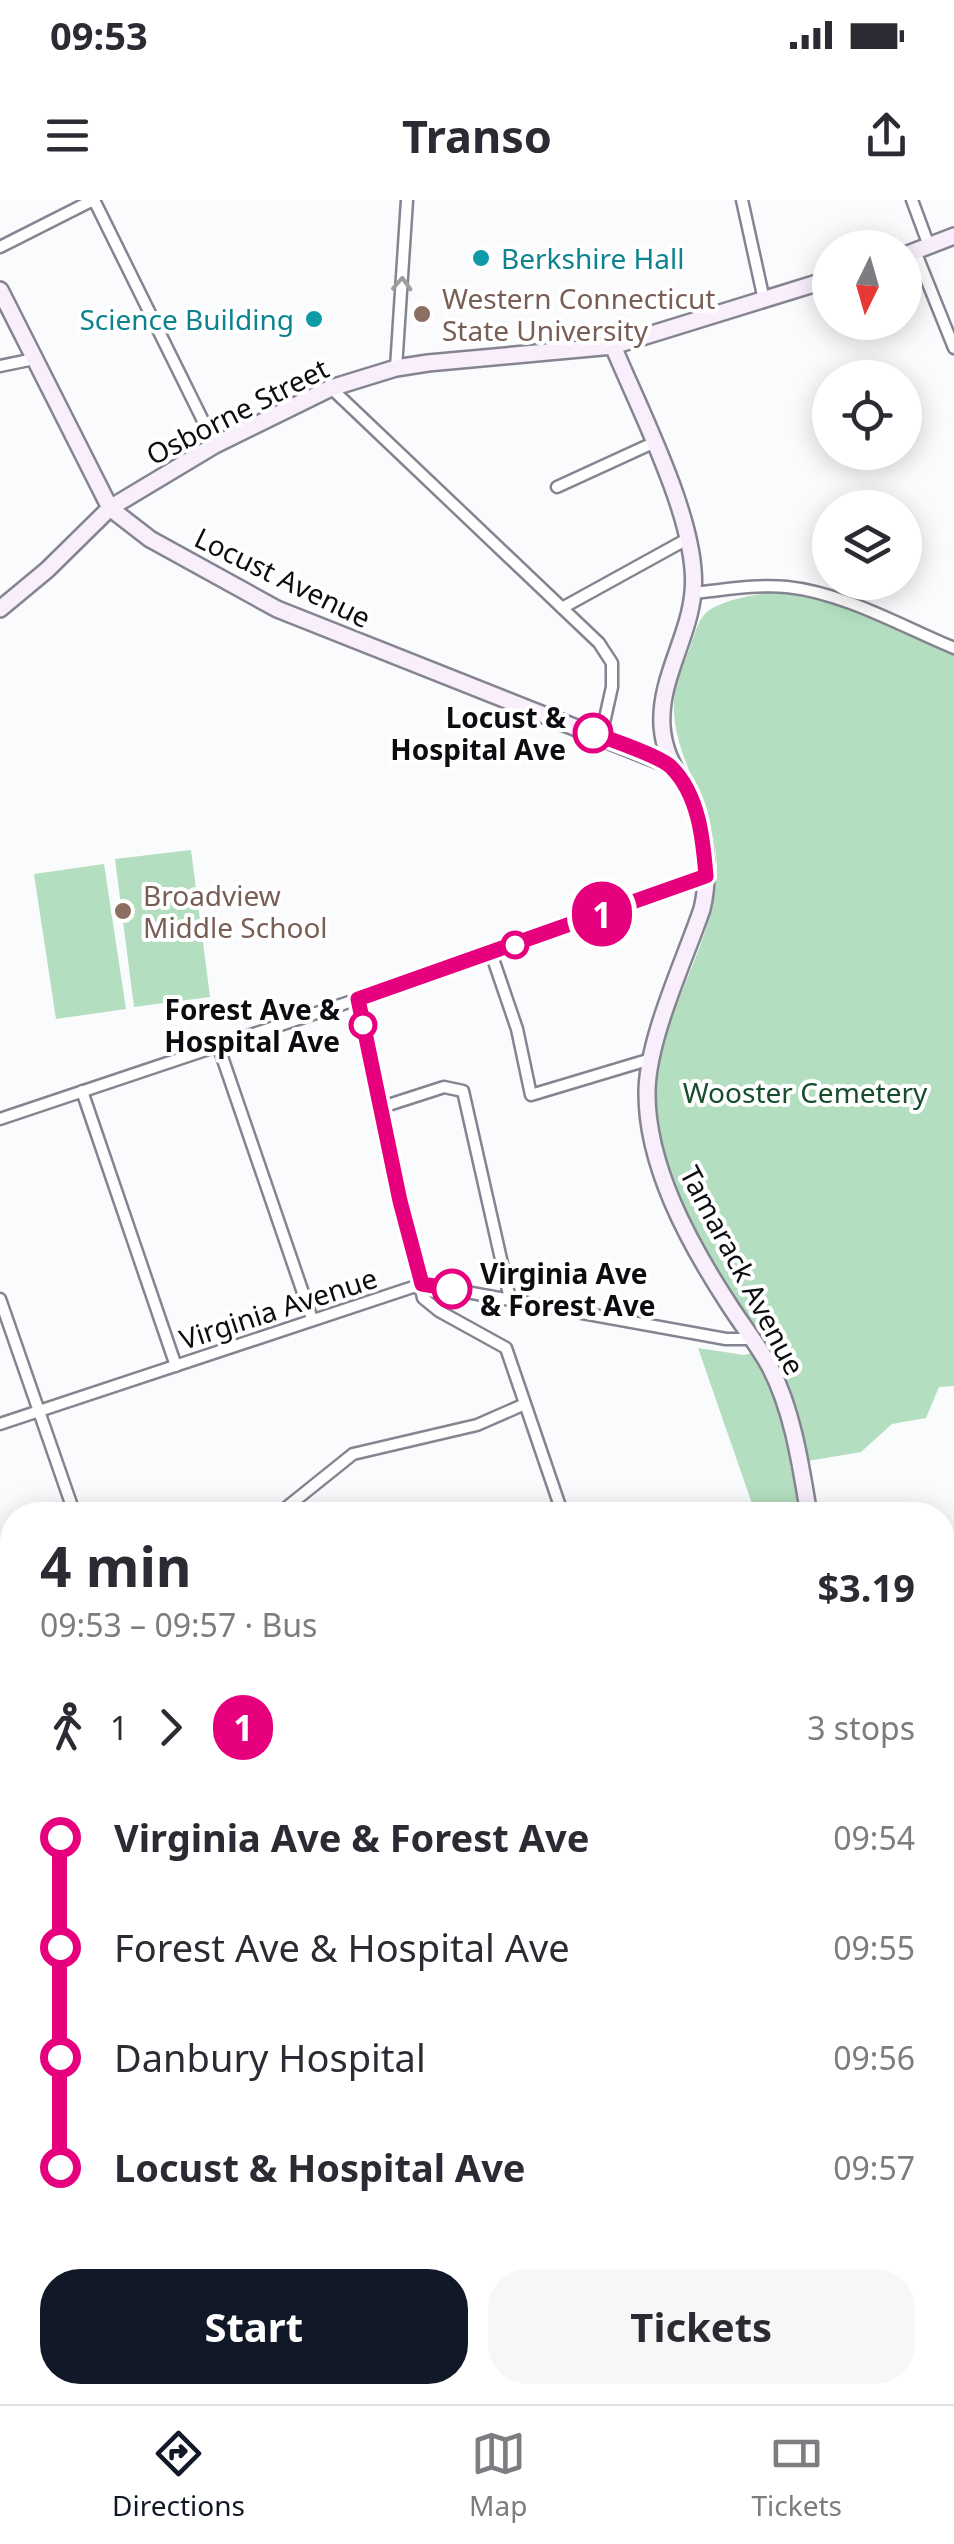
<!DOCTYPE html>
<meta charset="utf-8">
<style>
body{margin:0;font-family:"Noto Sans",sans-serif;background:#f7f7f7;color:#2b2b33;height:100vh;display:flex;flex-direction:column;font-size:38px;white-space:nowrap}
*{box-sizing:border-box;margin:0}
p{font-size:32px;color:#7c7c81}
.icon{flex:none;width:55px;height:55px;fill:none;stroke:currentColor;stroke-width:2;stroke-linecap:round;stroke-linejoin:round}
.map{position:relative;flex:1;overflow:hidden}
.sheet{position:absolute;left:0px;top:1302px;width:955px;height:902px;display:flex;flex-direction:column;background:#fff;border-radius:40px 40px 0 0;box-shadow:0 5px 25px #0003}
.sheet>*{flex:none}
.badge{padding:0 20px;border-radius:32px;font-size:35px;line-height:65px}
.needle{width:65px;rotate:185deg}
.buttons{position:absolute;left:812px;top:30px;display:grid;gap:20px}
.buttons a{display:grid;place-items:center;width:110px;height:110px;border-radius:50%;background:#fff;box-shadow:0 5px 25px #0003;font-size:50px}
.map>.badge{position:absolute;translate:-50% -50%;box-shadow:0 0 0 5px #fff}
.legs{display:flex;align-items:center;gap:15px;height:110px;padding:0 40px;font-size:32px}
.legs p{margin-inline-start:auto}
.overview{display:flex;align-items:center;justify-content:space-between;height:170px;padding:0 40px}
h1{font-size:55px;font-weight:700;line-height:75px}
.button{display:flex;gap:20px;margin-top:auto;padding:20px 40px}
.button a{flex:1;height:115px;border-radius:40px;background:#111827;color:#fff;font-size:40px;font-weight:700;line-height:115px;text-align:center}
.button a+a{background:#f7f7f7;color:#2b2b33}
ul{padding:0 40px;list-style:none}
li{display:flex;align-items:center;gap:35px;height:110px;font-size:38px}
li i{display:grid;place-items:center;width:15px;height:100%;margin:0 12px;background:currentColor}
li i::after{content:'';width:25px;height:25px;margin:-12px;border:8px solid;border-radius:50%;background:#fff}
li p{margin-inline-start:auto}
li:first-child i{background:linear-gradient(#0000 50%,currentColor 0)}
li:last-child i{background:linear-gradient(currentColor 50%,#0000 0)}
.status{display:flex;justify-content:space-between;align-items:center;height:70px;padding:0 50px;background:#fff;direction:ltr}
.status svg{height:28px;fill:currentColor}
header{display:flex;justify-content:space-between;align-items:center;height:130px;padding:0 40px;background:#fff;font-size:45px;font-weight:700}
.tab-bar{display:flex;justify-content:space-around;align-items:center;height:140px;border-top:2px solid #e1e1e2;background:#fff;font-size:28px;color:#7c7c81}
.tab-bar a{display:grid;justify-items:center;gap:5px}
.tab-bar .on{color:#111827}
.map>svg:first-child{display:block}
</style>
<div class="status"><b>09:53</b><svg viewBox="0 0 49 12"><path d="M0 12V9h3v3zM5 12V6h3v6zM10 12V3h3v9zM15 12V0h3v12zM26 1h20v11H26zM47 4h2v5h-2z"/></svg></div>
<header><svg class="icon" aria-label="menu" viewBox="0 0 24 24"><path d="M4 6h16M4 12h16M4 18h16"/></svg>Transo<svg class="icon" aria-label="share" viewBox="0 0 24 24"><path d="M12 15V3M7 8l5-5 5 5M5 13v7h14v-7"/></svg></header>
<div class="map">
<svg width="954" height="2204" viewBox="0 0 954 2204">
<rect width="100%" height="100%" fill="#fafbfd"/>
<path fill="#b3debf" d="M783,391c60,10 116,39 171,63v732l-15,1 -13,31 -34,6 -31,28 -71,12 10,51h-44l-58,-167 46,7 23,-6c-42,-68 -109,-165 -113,-247 -2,-25 6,-50 14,-74 17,-50 48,-105 49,-159 0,-62 -46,-110 -43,-168 1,-16 9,-37 15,-51 4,-11 8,-27 15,-35 13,-16 60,-22 79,-24z
M191,650l19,147 -76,10 -19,-148z
M104,664l22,145 -70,10 -22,-145z"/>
<path fill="#83b8d7" stroke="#5f859b" stroke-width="2.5" d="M486,2193v11h-272l-4,-11z"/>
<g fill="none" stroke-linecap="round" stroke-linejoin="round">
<defs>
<path id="street" d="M94,0l121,245
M742,0l22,100
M912,0l17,46
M0,47l93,-47
M915,51l39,97
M0,166l34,-7
M396,168l11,-168
M331,188l268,255 13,20v24l-11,49
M557,287l96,-44
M693,393c31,-3 63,-9 94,-6 57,6 114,39 167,61
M562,408l127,-70
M491,753l26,76 14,66 120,-36
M358,799l65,299 16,13 67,37 57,167
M218,845l94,274
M82,891l94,275
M379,908l65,-21 19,4 47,208
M0,919l358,-120 348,-123
M0,1099l75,216
M0,1224l422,-140 304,55h27
M277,1315l76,-61 124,-29 48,-21
M942,1486l12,-3
M0,1490l12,15
M0,1918l12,1
M0,2035l12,-5
M82,2192l2,12
M538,2192l1,12"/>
<path id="secondary" d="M905,55l49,-19
M0,90l110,218 40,31 127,70 393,156
M613,146c27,65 87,180 80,246 -4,46 -34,87 -31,134 2,27 12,41 24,63 19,34 25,83 16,120 -18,53 -54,128 -55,182 -1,74 42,152 81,212 14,22 30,42 42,64 23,44 31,100 39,148
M0,409l47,-39 63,-62 105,-63 116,-57 65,-20 32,-5 185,-17 217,-67
M942,1840l12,-32
M942,1937l12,-4
M904,2204l1,-12"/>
<path id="highway" d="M942,1629l12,-4
M0,1801l12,-2
M0,1829l12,-2"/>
</defs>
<use href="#street" stroke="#848590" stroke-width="15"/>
<use href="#secondary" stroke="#848590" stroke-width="20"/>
<use href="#highway" stroke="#d8d8d9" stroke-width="25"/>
<use href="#street" stroke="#fff" stroke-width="10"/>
<use href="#secondary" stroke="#f8eefc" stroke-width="15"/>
<use href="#highway" stroke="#e6c6f6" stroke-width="20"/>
<defs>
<path id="highway-bridge" d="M942,1657l12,-4"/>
</defs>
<use href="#highway-bridge" stroke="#d8d8d9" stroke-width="25" stroke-linecap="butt"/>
<use href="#highway-bridge" stroke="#e6c6f6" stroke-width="20"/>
</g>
<defs><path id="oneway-chevron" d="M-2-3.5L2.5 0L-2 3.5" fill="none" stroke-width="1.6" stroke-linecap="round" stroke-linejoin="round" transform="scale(2.5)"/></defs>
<use stroke="#9e9e9f" href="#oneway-chevron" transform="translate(402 84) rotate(-87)"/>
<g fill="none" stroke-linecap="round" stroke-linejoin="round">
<defs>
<path id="line-1" d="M452,1089l-30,-5 -22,-83 -42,-202 348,-123c-3,-37 -7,-81 -35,-109 -11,-11 -62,-28 -78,-34"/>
</defs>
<use href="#line-1" stroke="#fff" stroke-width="22"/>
<use href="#line-1" stroke="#e6007e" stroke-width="15"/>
</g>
<g fill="#0f9aa8" stroke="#fff" stroke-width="4">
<circle cx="481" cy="58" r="10"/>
<circle cx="314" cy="119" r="10"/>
</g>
<g fill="#8d6e63" stroke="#fff" stroke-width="4">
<circle cx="422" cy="114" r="10"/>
<circle cx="123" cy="711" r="10"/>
</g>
<g fill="#fff" stroke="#e6007e" stroke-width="5">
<circle cx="593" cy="533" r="18"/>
<circle cx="515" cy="745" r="12"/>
<circle cx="363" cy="825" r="12"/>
<circle cx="452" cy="1089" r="18"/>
</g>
<g text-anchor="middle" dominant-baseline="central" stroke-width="8" stroke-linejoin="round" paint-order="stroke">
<g font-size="28" fill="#0d838f" stroke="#fff" text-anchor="start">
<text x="501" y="58">Berkshire Hall</text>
<text x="294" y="119" text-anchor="end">Science Building</text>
</g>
<g font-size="28" fill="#785e54" stroke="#fff" text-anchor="start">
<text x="442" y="98">Western Connecticut<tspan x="442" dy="32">State University</tspan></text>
<text x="143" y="695">Broadview<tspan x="143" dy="32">Middle School</tspan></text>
</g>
<g font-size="28" fill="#0c0d10" stroke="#fff">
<text transform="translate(237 211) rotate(-27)">Osborne Street</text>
<text transform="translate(283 377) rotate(26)">Locust Avenue</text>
<text transform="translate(743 1070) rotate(62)">Tamarack Avenue</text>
<text transform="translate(278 1108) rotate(-18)">Virginia Avenue</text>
</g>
<g font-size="28" font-weight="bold" fill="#0c0d10" stroke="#fff" text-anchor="end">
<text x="566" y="517">Locust &amp;<tspan x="566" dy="32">Hospital Ave</tspan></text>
<text x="340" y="809">Forest Ave &amp;<tspan x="340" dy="32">Hospital Ave</tspan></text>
<text x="480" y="1073" text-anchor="start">Virginia Ave<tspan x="480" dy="32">&amp; Forest Ave</tspan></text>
</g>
<g font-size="28" fill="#164e2d" stroke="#fff">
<text x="805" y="892">Wooster Cemetery</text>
</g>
</g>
</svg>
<div class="buttons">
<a><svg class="needle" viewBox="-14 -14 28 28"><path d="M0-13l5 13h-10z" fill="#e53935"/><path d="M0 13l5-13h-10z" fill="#7c7c81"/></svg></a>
<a><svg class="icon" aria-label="locate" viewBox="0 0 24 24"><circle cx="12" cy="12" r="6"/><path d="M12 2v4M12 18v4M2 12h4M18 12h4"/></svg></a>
<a><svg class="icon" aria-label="layers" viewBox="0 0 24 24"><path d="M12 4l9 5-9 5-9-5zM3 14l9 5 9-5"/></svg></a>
</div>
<b class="badge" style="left:602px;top:714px;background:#e6007e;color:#fff">1</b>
<section class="sheet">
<div class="overview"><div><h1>4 min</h1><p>09:53 – 09:57 · Bus</p></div><b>$3.19</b></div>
<div class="legs"><svg class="icon" aria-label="walk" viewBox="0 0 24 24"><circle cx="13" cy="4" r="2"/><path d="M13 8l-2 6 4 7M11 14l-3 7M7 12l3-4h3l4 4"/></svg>1<svg class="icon" aria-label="forward" viewBox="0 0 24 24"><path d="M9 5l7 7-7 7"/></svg><b class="badge" style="background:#e6007e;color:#fff">1</b><p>3 stops</p></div>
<ul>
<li><i style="color:#e6007e"></i><b>Virginia Ave &amp; Forest Ave</b><p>09:54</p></li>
<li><i style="color:#e6007e"></i><span>Forest Ave &amp; Hospital Ave</span><p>09:55</p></li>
<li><i style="color:#e6007e"></i><span>Danbury Hospital</span><p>09:56</p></li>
<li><i style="color:#e6007e"></i><b>Locust &amp; Hospital Ave</b><p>09:57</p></li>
</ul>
<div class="button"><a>Start</a><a>Tickets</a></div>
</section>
</div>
<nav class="tab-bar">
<a class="on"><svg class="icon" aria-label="directions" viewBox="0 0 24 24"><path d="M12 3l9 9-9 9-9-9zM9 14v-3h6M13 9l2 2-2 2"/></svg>Directions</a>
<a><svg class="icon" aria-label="map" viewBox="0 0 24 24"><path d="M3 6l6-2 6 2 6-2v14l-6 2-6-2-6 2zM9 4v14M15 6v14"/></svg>Map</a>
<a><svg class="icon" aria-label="tickets" viewBox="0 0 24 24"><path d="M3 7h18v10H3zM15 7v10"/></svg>Tickets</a>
</nav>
